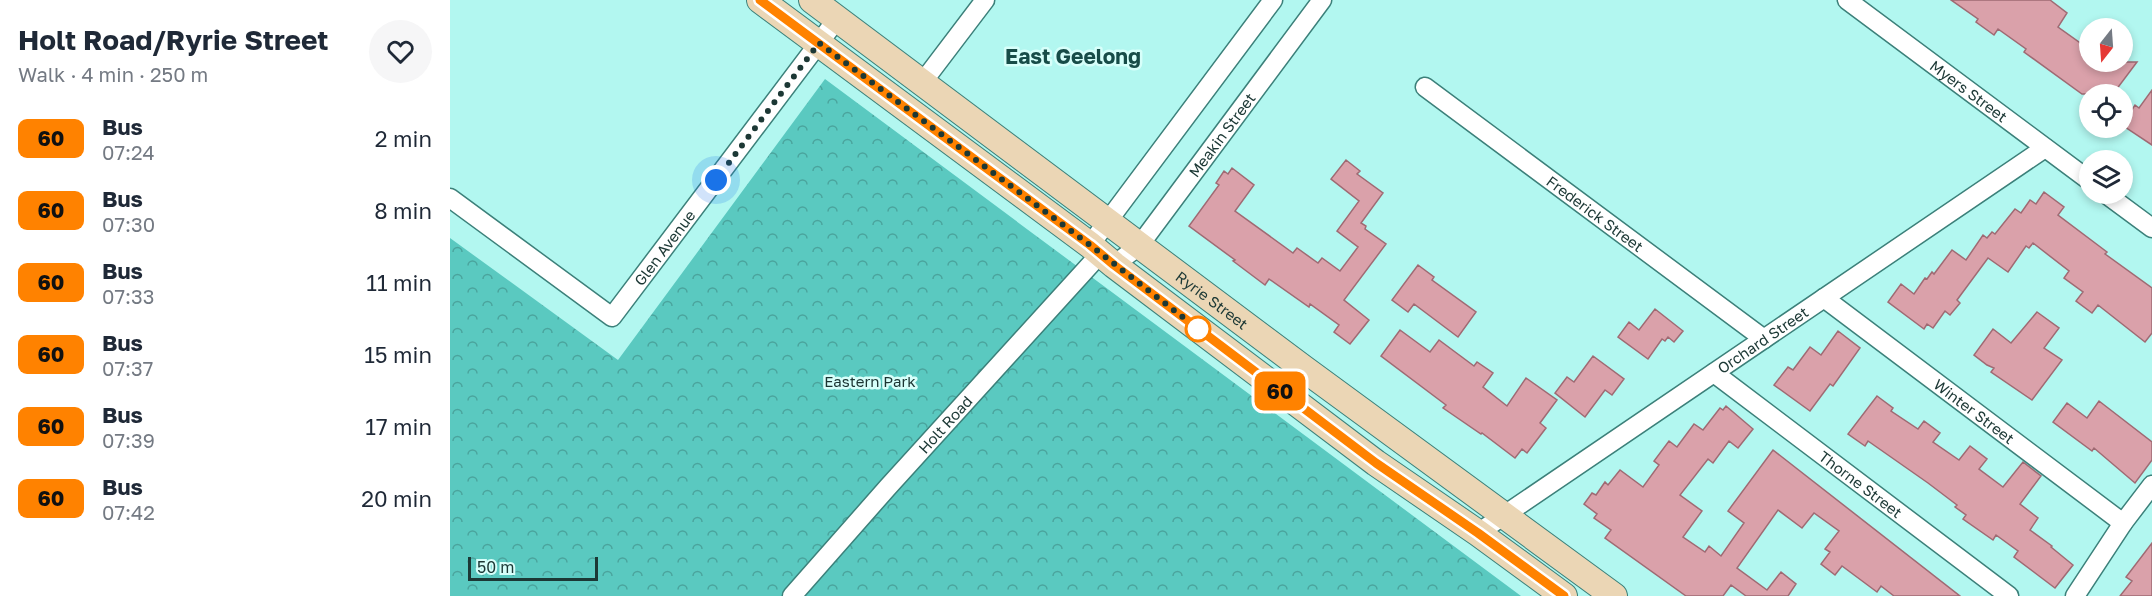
<!DOCTYPE html>
<meta charset="utf-8">
<style>
body{margin:0;font-family:"Golos Text",sans-serif;background:#f6f6f7;color:#1f2937;height:100vh;display:flex;flex-direction:column;font-size:22px;white-space:nowrap}
*{box-sizing:border-box;margin:0}
p{font-size:20px;color:#747a83}
.icon{flex:none;width:33px;height:33px;fill:none;stroke:currentColor;stroke-width:2;stroke-linecap:round;stroke-linejoin:round}
.map{position:relative;flex:1;overflow:hidden}
.panel{display:flex;flex-direction:column;background:#fff;width:450px}
.panel>*{flex:none}
.badge{padding:0 12px;border-radius:9px;font-size:21px;line-height:39px}
.needle{width:39px;rotate:197deg}
.buttons{position:absolute;left:1629px;top:18px;display:grid;gap:12px}
.buttons a{display:grid;place-items:center;width:54px;height:54px;border-radius:50%;background:#fff;box-shadow:0 3px 9px #0003;font-size:30px}
.scale{position:absolute;left:18px;bottom:15px;width:130px;box-sizing:border-box;padding-left:6px;border:3px solid #1c3835;border-top:0;font-size:16px;line-height:21px;white-space:nowrap;color:#1c3835;-webkit-text-stroke:4px #d7fffa;paint-order:stroke}
.you{position:absolute;width:30px;height:30px;margin:-15px;border:4px solid #fff;border-radius:50%;background:#1a73e8;box-shadow:0 0 0 9px #1a73e833}
.map>.badge{position:absolute;translate:-50% -50%;box-shadow:0 0 0 3px #fff}
.round{display:grid;place-items:center;flex:none;width:63px;height:63px;border-radius:32px;background:#f6f6f7}
.headline{display:flex;align-items:center;justify-content:space-between;height:102px;padding:0 18px}
h1{font-size:28px;font-weight:700;line-height:45px}
ul{padding:0;list-style:none}
li{display:flex;align-items:center;gap:18px;height:72px;padding:0 18px}
li div{flex:1}
li b{display:block;font-size:22px}
li em{font-style:normal}
li .badge{min-width:66px;font-weight:700;text-align:center}
main{display:flex;flex:1;min-height:0}
.map>svg:first-child{display:block}
</style>
<main>
<section class="panel">
<div class="headline"><div><h1>Holt Road/Ryrie Street</h1><p>Walk · 4 min · 250 m</p></div><a class="round"><svg class="icon" aria-label="heart" viewBox="0 0 24 24"><path d="M12 20l-8-8c-3-5 5-10 8-4 3-6 11-1 8 4z"/></svg></a></div>
<ul>
<li><span class="badge" style="background:#ff8200;color:#111">60</span><div><b>Bus</b><p>07:24</p></div><em>2 min</em></li>
<li><span class="badge" style="background:#ff8200;color:#111">60</span><div><b>Bus</b><p>07:30</p></div><em>8 min</em></li>
<li><span class="badge" style="background:#ff8200;color:#111">60</span><div><b>Bus</b><p>07:33</p></div><em>11 min</em></li>
<li><span class="badge" style="background:#ff8200;color:#111">60</span><div><b>Bus</b><p>07:37</p></div><em>15 min</em></li>
<li><span class="badge" style="background:#ff8200;color:#111">60</span><div><b>Bus</b><p>07:39</p></div><em>17 min</em></li>
<li><span class="badge" style="background:#ff8200;color:#111">60</span><div><b>Bus</b><p>07:42</p></div><em>20 min</em></li>
</ul>
</section>
<div class="map">
<svg width="1702" height="596" viewBox="0 0 1702 596">
<defs>
<pattern id="park-crowns" width="20" height="18" patternUnits="userSpaceOnUse" patternTransform="scale(1.5)"><rect width="20" height="18" fill="#5ac9c0"/><path d="M2 6a3 3 0 1 1 6 0M12 15a3 3 0 1 1 6 0" fill="none" stroke="#4aa49d"/></pattern>
</defs>
<rect width="100%" height="100%" fill="#b2f7f0"/>
<path fill="url(#park-crowns)" d="M375,79l696,517h-1071v-358l168,122z"/>
<path fill="#daa1aa" stroke="#9f6a73" stroke-width="1.5" d="M1501,0h99l17,13 -9,14 32,23v12h47l-24,32h-31l-58,-42 2,-3 -28,-20 -4,6 -18,-13 2,-3z
M1702,90v55l-30,-20 13,-20 4,3z
M896,160l14,11 -3,3 26,19 -22,30 5,3 -1,3 21,15 -42,56 25,20 -19,24 -16,-12 5,-7 -29,-21 -1,3 -40,-28 -4,6 -32,-24 2,-1 -46,-34 30,-41 -3,-2 8,-12 4,3 4,-6 22,17 -19,26 58,42 4,-5 21,15 4,-5 18,13 18,-24 -21,-16 22,-30 -28,-22z
M1594,192l20,15 -6,8 49,37 -2,2 47,34v45l-7,9 -47,-37 -6,8 -16,-12 7,-9 -19,-14 5,-7 -36,-28 -4,5 -3,-2 -18,26 -20,-14 -31,42 3,3 -10,12 -5,-4 -12,17 -6,-4 -3,5 -36,-27 13,-18 13,10 11,-16 2,1 5,-7 2,2 18,-24 14,10 17,-25 4,3 5,-6 3,2 20,-25 6,4 9,-13 6,4z
M968,265l16,12 -2,3 44,32 -18,25 -44,-33 -6,8 -16,-12z
M1205,309l28,22 -9,11 -6,-5 -3,4 -3,-2 -14,20 -30,-22 11,-15 10,8z
M1587,312l22,16 -15,20 18,12 -30,40 -41,-28 3,-4 -7,-3 -13,-10 19,-26 18,14z
M950,330l30,22 9,-12 35,26 3,-4 16,11 -10,14 24,19 19,-28 31,22 -17,23 6,5 -19,25 -5,-4 -7,9 -33,-25 -1,1 -38,-26 3,-3 -65,-49z
M1388,331l22,17 -27,38 -3,-2 -20,27 -36,-26 14,-18 5,3 17,-23 11,8z
M1143,356l31,23 -12,16 -7,-5 -20,27 -30,-24 12,-16 7,5z
M1427,396l16,12 -2,3 27,18 6,-8 16,12 -7,9 26,18 11,-14 17,13 -8,10 24,18 20,-25 18,14 -21,28 18,14 -8,12 22,16 -1,1 22,18 -18,23 -41,-31 4,-6 -22,-16 -3,5 -30,-21 3,-4 -11,-8 2,-2 -29,-22 -60,-42 -3,5 -17,-12z
M1649,401l53,41v18l-17,23 -41,-35 -2,3 -39,-29 14,-19 20,15z
M1276,406l27,23 -15,19 -9,-7 -16,22 -5,-4 -28,36 22,16 -19,26 22,15 4,-6 12,10 23,-33 -16,-12 45,-61 187,146h-66l-13,-10 -4,6 -35,-26 -7,9 -14,-11 9,-12 -5,-3 14,-18 -25,-18 -12,15 -24,-18 -41,58 30,22 14,-18 15,12 -8,12h-42l-15,-11 -8,11h-37l-81,-58 6,-8 -17,-12 3,-4 -13,-10 8,-11 4,2 9,-13 3,3 12,-15 23,17 16,-22 -5,-4 15,-20 8,6 17,-23 9,6 17,-22 3,2z
M1702,543v53h-32l12,-15 -6,-4z"/>
<g fill="none" stroke-linecap="round" stroke-linejoin="round">
<defs>
<g id="minor">
<path id="s1" d="M1397,0l243,181"/>
<path d="M472,83l63,-83"/>
<path id="s2" d="M975,87l339,252"/>
<path d="M1656,194l46,34"/>
<path id="s3" d="M0,198l162,119 225,-298"/>
<path d="M640,245l183,-245"/>
<path id="s4" d="M664,265l25,-19 183,-246"/>
<path id="s5" d="M1374,298l299,225"/>
<path id="s6" d="M1264,373l295,223"/>
<path id="s7" d="M1028,533l567,-385"/>
<path id="s8" d="M342,596l96,-109 212,-233"/>
<path d="M1625,596l48,-73 29,-38"/>
</g>
<g id="secondary">
<path d="M310,0l330,245 24,20 262,198 102,70 86,63"/>
<path id="s9" d="M362,0l491,368 311,228"/>
</g>
</defs>
<use href="#minor" stroke="#3c807a" stroke-width="21"/>
<use href="#secondary" stroke="#3c807a" stroke-width="28"/>
<use href="#minor" stroke="#fff" stroke-width="18"/>
<use href="#secondary" stroke="#ebd6b5" stroke-width="26"/>
</g>
<g fill="none" stroke-linecap="round" stroke-linejoin="round">
<defs>
<path id="line" d="M310,0l330,245 24,20 262,198 102,70 86,63"/>
</defs>
<use href="#line" stroke="#fff" stroke-width="14"/>
<use href="#line" stroke="#ff8200" stroke-width="9"/>
<path stroke="#1c3835" stroke-width="6" stroke-dasharray="0 10.8" d="M266,180l103,-137 271,202 108,84"/>
</g>
<circle fill="#fff" stroke="#ff8200" stroke-width="3" cx="748" cy="329" r="12"/>
<g text-anchor="middle" dominant-baseline="central" stroke-width="5" stroke-linejoin="round" paint-order="stroke">
<g font-size="15" fill="#1c3835" stroke="#d7fffa">
<text stroke="none"><textPath href="#s1" startOffset="152">Myers Street</textPath></text>
<text stroke="none"><textPath href="#s4" startOffset="170">Meakin Street</textPath></text>
<text stroke="none"><textPath href="#s2" startOffset="212">Frederick Street</textPath></text>
<text stroke="none"><textPath href="#s3" startOffset="288">Glen Avenue</textPath></text>
<text stroke="none"><textPath href="#s9" startOffset="500">Ryrie Street</textPath></text>
<text stroke="none"><textPath href="#s7" startOffset="344">Orchard Street</textPath></text>
<text stroke="none"><textPath href="#s5" startOffset="188">Winter Street</textPath></text>
<text stroke="none"><textPath href="#s8" startOffset="230">Holt Road</textPath></text>
<text stroke="none"><textPath href="#s6" startOffset="184">Thorne Street</textPath></text>
</g>
<g font-size="15" fill="#1b3432" stroke="#d7fffa">
<text x="420" y="381">Eastern Park</text>
</g>
<g font-size="21" font-weight="bold" fill="#174c48" stroke="#d7fffa">
<text x="623" y="56">East Geelong</text>
</g>
</g>
</svg>
<div class="buttons">
<a><svg class="needle" viewBox="-14 -14 28 28"><path d="M0-13l5 13h-10z" fill="#e53935"/><path d="M0 13l5-13h-10z" fill="#747a83"/></svg></a>
<a><svg class="icon" aria-label="locate" viewBox="0 0 24 24"><circle cx="12" cy="12" r="6"/><path d="M12 2v4M12 18v4M2 12h4M18 12h4"/></svg></a>
<a><svg class="icon" aria-label="layers" viewBox="0 0 24 24"><path d="M12 4l9 5-9 5-9-5zM3 14l9 5 9-5"/></svg></a>
</div>
<div class="scale">50 m</div>
<div class="you" style="left:266px;top:180px"></div>
<b class="badge" style="left:830px;top:391px;background:#ff8200;color:#111">60</b>
</div>
</main>
